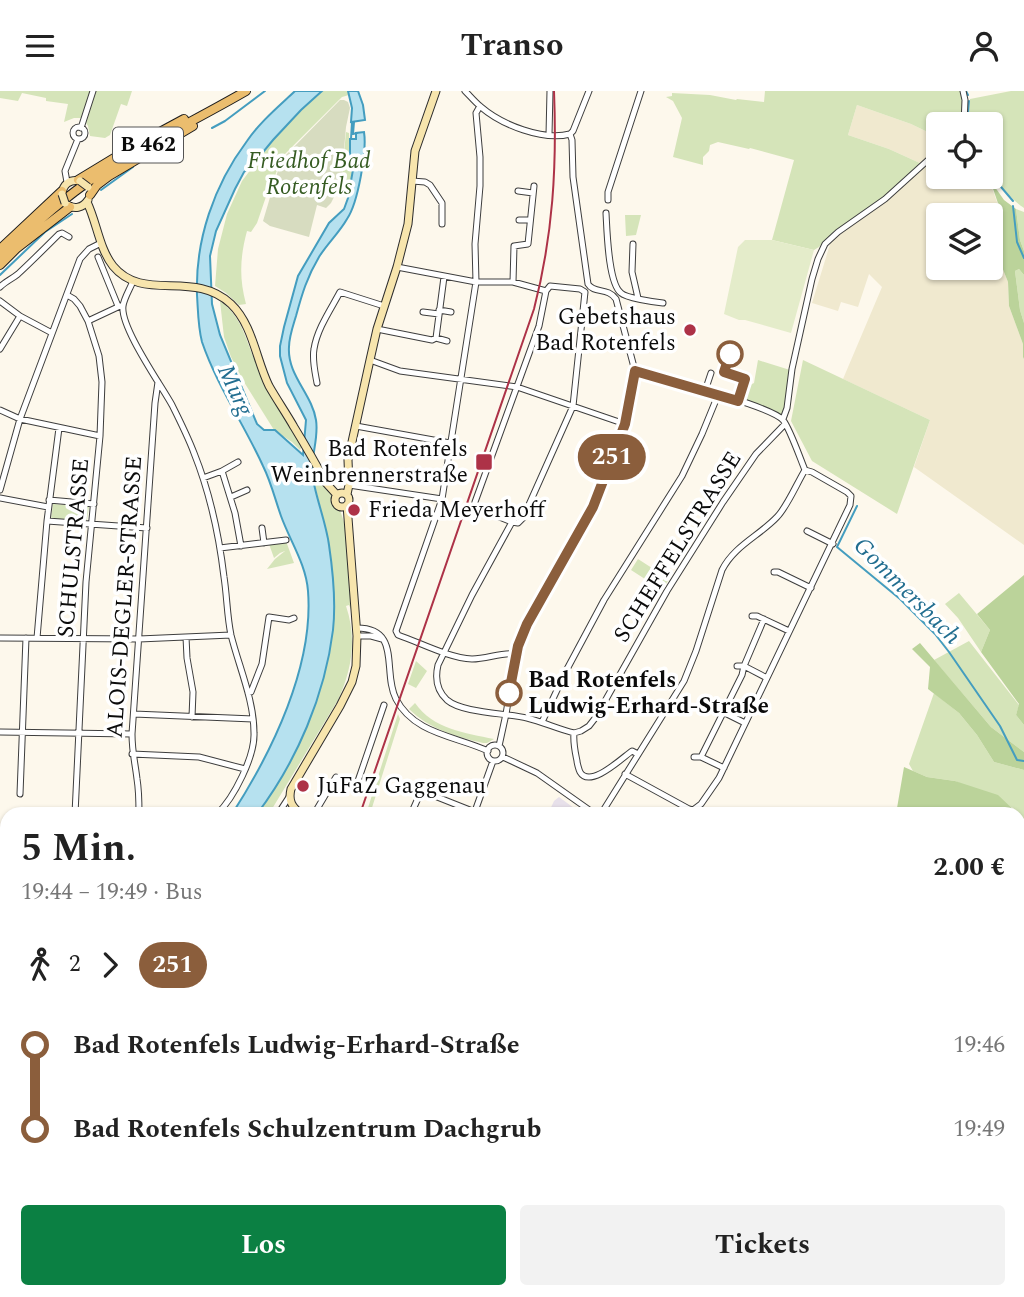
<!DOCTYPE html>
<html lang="de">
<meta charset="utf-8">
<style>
body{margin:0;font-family:Spectral,serif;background:#f2f2f2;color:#222;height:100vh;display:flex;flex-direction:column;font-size:26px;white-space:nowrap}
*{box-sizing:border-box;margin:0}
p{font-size:23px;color:#767676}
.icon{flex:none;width:38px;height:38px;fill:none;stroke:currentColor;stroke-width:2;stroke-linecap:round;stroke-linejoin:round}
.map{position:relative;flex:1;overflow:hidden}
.sheet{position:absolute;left:0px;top:716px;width:1026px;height:492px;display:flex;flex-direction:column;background:#fff;border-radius:21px 21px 0 0;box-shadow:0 2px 5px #0004}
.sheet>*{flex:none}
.badge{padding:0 14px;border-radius:23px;font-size:24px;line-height:46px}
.buttons{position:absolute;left:926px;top:21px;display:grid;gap:14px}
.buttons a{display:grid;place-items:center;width:77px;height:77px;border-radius:7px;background:#fff;box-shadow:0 2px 5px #0004;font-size:35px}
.map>.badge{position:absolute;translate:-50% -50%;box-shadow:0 0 0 4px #fff}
.legs{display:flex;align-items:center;gap:10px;height:77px;padding:0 21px;font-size:23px}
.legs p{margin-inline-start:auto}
.head{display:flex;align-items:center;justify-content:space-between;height:119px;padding:0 21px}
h1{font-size:38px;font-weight:700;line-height:52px}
.action{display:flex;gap:14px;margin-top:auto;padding:14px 21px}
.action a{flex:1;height:80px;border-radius:7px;background:#0b8043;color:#fff;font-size:28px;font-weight:700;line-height:80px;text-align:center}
.action a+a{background:#f2f2f2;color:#222}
ul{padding:0 21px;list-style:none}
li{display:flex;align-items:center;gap:24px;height:84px;font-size:26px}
li i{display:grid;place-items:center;width:10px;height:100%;margin:0 9px;background:currentColor}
li i::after{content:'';width:18px;height:18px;margin:-9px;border:5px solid;border-radius:50%;background:#fff}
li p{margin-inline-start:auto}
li:first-child i{background:linear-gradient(#0000 50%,currentColor 0)}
li:last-child i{background:linear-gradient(currentColor 50%,#0000 0)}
header{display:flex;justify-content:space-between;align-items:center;height:91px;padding:0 21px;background:#fff;font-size:32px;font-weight:700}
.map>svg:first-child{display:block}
</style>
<header><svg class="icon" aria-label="menu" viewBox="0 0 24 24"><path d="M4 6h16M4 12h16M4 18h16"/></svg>Transo<svg class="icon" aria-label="person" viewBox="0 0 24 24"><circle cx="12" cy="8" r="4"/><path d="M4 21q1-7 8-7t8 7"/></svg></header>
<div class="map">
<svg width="1024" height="1206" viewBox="0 0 1024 1206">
<rect width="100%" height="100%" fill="#fdf8ec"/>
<path fill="#e7e0ea" d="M559,706l23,17h-34l6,-13z"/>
<path fill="#f0e9cf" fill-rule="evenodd" d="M857,14l54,19 27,13v12l-16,15 -33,-15 -41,-14z
M938,62v24h50l13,36 -7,13 4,31 10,25 1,24 14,38v12l1,3v186l-110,-78 16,-47 -87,-41 39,-92 -13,-13 -11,33 -17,-5 -3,9 -26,-8 19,-62 46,-33zM938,124h52v53h-52z"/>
<path fill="#d5e4b9" d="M0,0h132l-5,15 -6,-2 -11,31 -5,3 -15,-2 -2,-10 -5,-8h-9l-10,4 4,-18 -22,-3v-3l-24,-5 -4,8 -18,-3z
M323,0h25l1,4 -7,2 -57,57 -8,11 1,2 -6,18h-2l-13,38 -6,9 -4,-1c-7,26 -8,47 -1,73l-7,1 -13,-12 -11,-7 3,-37 9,-35 15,-33 31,-41 28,-30z
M765,0h196l4,14 -3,19h-24v13l-27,-13 -54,-19 -9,30 41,14 33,15 -46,40 -50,35 -7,8 -5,3 -42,-10 22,-80 -44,-12 -1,1 -31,-7 -8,3 -1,6 -6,6v8l-30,-8 9,-39 -9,-17 -7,-4 6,-1v-3l38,2 26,5 1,-1 27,3z
M1011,0h13v117c-9,-5 -31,-29 -34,-38 -2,-11 0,-34 0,-46h-22l2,-25z
M346,41l3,1 1,30 3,1 -3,21h-9z
M1016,118l8,3v39l-4,-11z
M625,124h16l-5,20 -10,1z
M1019,178l5,6v48l-4,-13 -5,-39z
M220,210c23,16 26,41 37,64 13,28 30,54 45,81l-2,4 -8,-8 -18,-12 -30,-48 -13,-25 -7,-20z
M758,269l32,10 -6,43 -3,2 -37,-15 4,-14 6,-3z
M803,269l127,60 -33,94 -85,-53 -21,-40z
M312,381l8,10 3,1 9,13 1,8 7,6 8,24 5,80 -4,-9 -3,1c11,32 6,64 -8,94l-63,104 -6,10h-12c36,-47 62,-105 73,-163l-7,-133z
M53,413l36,3 -2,13 -36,-1z
M286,450l8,22 -27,6 8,-10 10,-8 -5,2 -6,5 -5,-14z
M638,468l31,20 -7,11 -31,-20z
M959,502l31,37 -9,22 -23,-34 -13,-14z
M969,550l50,64 -3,10 8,10v27l-33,-25 -57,-67z
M416,570l11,10 -11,17 -8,-4z
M934,602l25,20 18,22 17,27 30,8v50l-11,-12 -58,-27 -28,-4 -14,-6 -4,-7z
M415,612c18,26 50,30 79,36l-7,4h-4c-26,-6 -54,-14 -74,-34z
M398,623l2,5 -30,95h-4z
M1019,1112l5,5v89h-266l2,-6h258z"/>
<path fill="#bbd39a" d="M990,89l14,20 12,9 4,31 4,11v24l-5,-6 -4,2 5,39 4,13v36l-1,-2v-13l-14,-38 -1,-24 -10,-25 -4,-31 7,-14z
M1024,484v150l-8,-10 3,-11 -38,-52 9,-22 -13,-16z
M920,552l71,84 33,25v18l-30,-8 -17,-27 -18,-22 -31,-24 2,-22 -18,-18z
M904,676l23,10 28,4 43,14 20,19h-122z
M1018,723l6,6v388l-6,-5z"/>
<path fill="#d7dcc0" d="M340,9h4l4,2 2,6 -4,19 -5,56 -10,20 -5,5 -9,-3 -8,32 -39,-11 -7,-5 16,-54 -1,-1 8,-11z"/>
<path fill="#e4ecca" d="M745,149h27l42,10 -23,83 -46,-13h-6l-15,-6 14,-67z"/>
<path fill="#b6e1ef" stroke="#449dbf" stroke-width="2" d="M295,0h27l-21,19 -28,30 -19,23 -10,9 -9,17 -19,42 -6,25 2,48 8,31 37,89 7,6h11l28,25 3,-35 -19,-37 -7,-27v-10l4,-19 14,-51 31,-53 15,-14 4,-11 6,-34h-4v-25h6v-6l8,-1c3,19 -6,71 -17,87 -8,14 -20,25 -28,38 -12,20 -17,37 -23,59 -3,10 -7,21 -7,31 -2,28 23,47 27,73 3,18 -5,36 -4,53 3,23 14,49 17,72 4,27 7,58 4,85 -8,65 -36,131 -76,184h-25c40,-62 82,-148 76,-223 -2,-27 -18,-50 -27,-75 -6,-17 -10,-34 -18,-50 -19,-42 -46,-80 -61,-124 -4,-15 -4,-32 -5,-47 -2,-55 17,-110 50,-154 13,-19 31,-34 48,-50z
M348,0h10l5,14 2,15 -14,2 1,-14z
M7,922v157l-7,15v-157z"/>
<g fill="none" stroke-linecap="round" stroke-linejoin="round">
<path stroke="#449dbf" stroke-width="2" d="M966,0l2,4
M354,31l-1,12 4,-1
M967,33l2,-23
M212,37l13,-7 40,-30
M351,48l1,-17
M990,83l23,27
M101,99l32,-23
M1013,115l4,36 7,16
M0,184l45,-43 27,-18
M857,415l-20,41 63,52 35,35 14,18 51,74 17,34 7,1"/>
<defs>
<path id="street" d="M465,0c5,5 10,11 16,16 21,18 62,34 89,27
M963,0l2,9 -1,24
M480,15l-4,7 4,44v29l-5,58 1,38 -34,217 -46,132 2,4c23,8 51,23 74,24 15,0 30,-7 44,-5
M73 42a6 6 0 1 1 12 0a6 6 0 1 1-12 0Z
M81,37l12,-37
M549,44l1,-44
M412,90l13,1 5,3 12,18v21
M67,91l-2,-11 13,-32
M518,100l15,2
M608,109v-8l33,-101
M606,122c1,17 2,70 15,80 5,5 33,9 42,10
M519,129h11
M633,153l-1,28 6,26
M98,166l20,49
M397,176l79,15h37l33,9 4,-5 30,3 5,3 -12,114 -50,112 -5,5 -6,-1 -40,73 -34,70c-3,13 -2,25 9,35 15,13 59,13 80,18 16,4 31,11 47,15l7,-2 8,-5 7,-9 71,-126 56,-89 33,-48 29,-30
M133,190c-3,8 -9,17 -10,25 -3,21 38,79 49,99 8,16 16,32 22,48 16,40 25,82 30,124 3,19 3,39 7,58 8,32 23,65 23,98 1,23 -20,65 -37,81
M513,191l1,-36 14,-2 6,-58
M0,196c6,-6 12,-8 18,-13 14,-13 28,-27 41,-40l3,-1 7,4
M67,204l7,4 6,7 8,15 11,35 3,26 -2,54 -14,146 -11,232
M0,210l20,15 32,17
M439,219l12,2
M423,221l16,2
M88,230l32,-15
M377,238l55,11 4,-2 8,-61
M436,247l11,3
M0,258l20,-33
M370,269l30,11 117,16 108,37
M635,280c25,7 135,34 148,49 7,9 17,38 22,50
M317,292c-2,-11 -5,-23 -3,-34 3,-20 17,-40 26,-57l44,14
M705,300l6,-18
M0,319l20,9 80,17
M783,328l4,-11 5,-39 20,-90 6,-20 7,-15 13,-12 47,-33 53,-48
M356,335l94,17
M222,380l16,-9
M203,387l19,-7 13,42 6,33
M349,394l93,14
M0,399l20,-71 60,-160 9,-10 12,-6
M231,406l16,-7
M0,407l48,9
M49,409l45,4
M47,430l100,7
M512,431l-35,-14 -3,-2 1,-4 64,-176 7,-35
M262,437l2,15
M807,440l26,13
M220,457l66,-8
M774,481h4l33,16
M752,525h5l32,15
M357,537c45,0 25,44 39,71 18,35 60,37 92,52
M357,545h14l11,3
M186,546l1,21 6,34 -1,25
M0,547l139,1 92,-4
M37,547l10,-117 12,-93
M737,575h7l23,12
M248,602l3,-1 11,-28 7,-47 20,3 5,-2
M717,621h6l22,11
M134,623l119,5
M542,631l24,-51 38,-71 78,-124 20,-42 16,-39
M0,641l132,2
M574,642c-1,10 1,18 3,28 0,2 2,9 3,11 10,17 42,-14 52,-21l6,3
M487 662a8 8 0 1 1 16 0a8 8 0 1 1-16 0Z
M499,655l7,-32 10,-60 6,-18 11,-24 60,-105 32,-83 10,-53 -19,-72c-8,-12 -22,-5 -28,-15l-15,-107 -1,-37 -2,-6 3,-3 16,-40
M132,663l67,3 46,12
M503,666l34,16 58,41
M694,666h7l23,11
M701,666l41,-82 2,-9 20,-47
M625,683l64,35 4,1 8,-6 18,-26 131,-273 1,-9 -4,-4 -35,-20 -7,-2
M20,703l6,-156
M139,723c0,-12 0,-23 -2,-35 -2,-17 -5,-27 -5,-45l23,-331 3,-21
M278,723l11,-17
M314,723l22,-37 19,6 3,-2 26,-76
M411,723l8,-18 8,-3 48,19
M474,723l19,-53
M601,723l83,-133 12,-30 26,-81c12,-24 37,-34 55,-53 10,-10 20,-34 28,-47
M0,834l7,1
M0,908l7,-7
M0,1119l7,-16
M369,1200l2,6
M530,1200l7,6
M634,1200v6
M665,1200l9,6
M39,1206l3,-6
M92,1206l4,-6
M183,1206l4,-6
M462,1206l3,-6
M519,1206l6,-6
M597,1206v-6
M732,1206l2,-6"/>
<path id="secondary" d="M62,103c1,-10 8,-15 18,-13
M87,111c10,21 12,46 26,64 30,37 81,3 118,38 22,21 25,56 38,82 8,14 17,27 25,41 11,18 22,37 32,56l11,12
M66,113c8,6 17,4 22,-4
M335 409a7 7 0 1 1 14 0a7 7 0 1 1-14 0Z
M347,403l2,-9 -1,-25 22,-100 7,-31 20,-62 11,-43 7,-73 21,-60
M301,723c-9,-7 -13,-13 -10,-25l49,-83 12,-24 4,-16 1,-30 -10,-131
M0,1194l7,1
M20,1200l7,6
M0,1201l15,5"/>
<path id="primary" d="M78,89l56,-34 50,-27
M90,104l7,-10 12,-9 84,-50
M0,158l62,-58
M0,167c29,-29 61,-58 95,-81 48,-32 101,-57 151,-86
M0,174l17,-17 53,-41"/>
</defs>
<use href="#street" stroke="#3e3e3e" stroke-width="7"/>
<use href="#secondary" stroke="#2d2d2d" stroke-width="9"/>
<use href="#primary" stroke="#1c1c1c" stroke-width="10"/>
<use href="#street" stroke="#fff" stroke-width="5"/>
<use href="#secondary" stroke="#f7e5ad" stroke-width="7"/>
<use href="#primary" stroke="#ebbd6e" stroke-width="8"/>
<path stroke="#ad3247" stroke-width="2" d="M360,723l174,-505c19,-74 23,-142 20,-218
M32,1206l3,-6"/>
<defs>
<path id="secondary-bridge" d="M80,90l8,6
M62,103l3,9"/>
</defs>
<use href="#secondary-bridge" stroke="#2d2d2d" stroke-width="9" stroke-linecap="butt"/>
<use href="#secondary-bridge" stroke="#f7e5ad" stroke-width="7"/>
</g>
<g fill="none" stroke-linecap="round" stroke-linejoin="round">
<defs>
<path id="line-1" d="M509,602l9,-47 9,-22 66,-117 32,-83 10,-53 103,30 7,-22 -21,-7 6,-18"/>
</defs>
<use href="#line-1" stroke="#fff" stroke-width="16"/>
<use href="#line-1" stroke="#8b5e3c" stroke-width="10"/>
</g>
<g fill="#ad3247" stroke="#fff" stroke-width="2.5">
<circle cx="690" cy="239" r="7"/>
<rect x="475" y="362" width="18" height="18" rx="3.5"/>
<circle cx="354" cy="419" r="7"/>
<circle cx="303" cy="695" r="7"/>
</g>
<g fill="#fff" stroke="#8b5e3c" stroke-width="3.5">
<circle cx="730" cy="263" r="12"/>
<circle cx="509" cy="602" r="12"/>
</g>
<g text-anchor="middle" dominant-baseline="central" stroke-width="7" stroke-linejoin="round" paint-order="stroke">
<rect fill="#fff" stroke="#545454" stroke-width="2" x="113" y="36.5" width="70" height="35" rx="5"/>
<g font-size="21" font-weight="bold" fill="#0b0b0b">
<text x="148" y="54">B 462</text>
</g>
<g font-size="23" font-style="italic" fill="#365c23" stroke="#fff">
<text x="309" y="70">Friedhof Bad<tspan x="309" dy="26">Rotenfels</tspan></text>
</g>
<g font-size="23" fill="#0b0b0b" stroke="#fff" text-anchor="end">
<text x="676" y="226">Gebetshaus<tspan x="676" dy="26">Bad Rotenfels</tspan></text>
<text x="468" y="358">Bad Rotenfels<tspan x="468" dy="26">Weinbrennerstraße</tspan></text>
<text x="368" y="419" text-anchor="start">Frieda Meyerhoff</text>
<text x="317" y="695" text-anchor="start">JuFaZ Gaggenau</text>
</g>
<g font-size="23" fill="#0b0b0b" stroke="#fff">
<text transform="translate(678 456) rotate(-58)">SCHEFFELSTRASSE</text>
<text transform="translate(74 457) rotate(-85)">SCHULSTRASSE</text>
<text transform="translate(125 506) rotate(-86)">ALOIS-DEGLER-STRASSE</text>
</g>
<g font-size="23" font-weight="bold" fill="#0b0b0b" stroke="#fff" text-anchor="start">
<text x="528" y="589">Bad Rotenfels<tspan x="528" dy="26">Ludwig-Erhard-Straße</tspan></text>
</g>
<g font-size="24" font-style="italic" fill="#226e90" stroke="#fff">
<text transform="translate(235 299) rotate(65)">Murg</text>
<text transform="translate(907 500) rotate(45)">Gommersbach</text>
</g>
</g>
</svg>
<div class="buttons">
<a><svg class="icon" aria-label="locate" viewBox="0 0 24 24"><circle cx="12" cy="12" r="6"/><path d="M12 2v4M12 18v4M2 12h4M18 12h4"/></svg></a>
<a><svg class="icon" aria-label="layers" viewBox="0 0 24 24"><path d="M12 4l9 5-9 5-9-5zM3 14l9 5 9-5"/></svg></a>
</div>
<b class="badge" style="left:612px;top:366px;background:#8b5e3c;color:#fff">251</b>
<section class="sheet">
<div class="head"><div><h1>5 Min.</h1><p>19:44 – 19:49 · Bus</p></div><b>2.00 €</b></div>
<div class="legs"><svg class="icon" aria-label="walk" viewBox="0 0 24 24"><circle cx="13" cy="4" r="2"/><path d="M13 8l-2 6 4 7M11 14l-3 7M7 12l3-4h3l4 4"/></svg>2<svg class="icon" aria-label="forward" viewBox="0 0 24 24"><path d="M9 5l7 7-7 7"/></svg><b class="badge" style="background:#8b5e3c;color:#fff">251</b></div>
<ul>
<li><i style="color:#8b5e3c"></i><b>Bad Rotenfels Ludwig-Erhard-Straße</b><p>19:46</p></li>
<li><i style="color:#8b5e3c"></i><b>Bad Rotenfels Schulzentrum Dachgrub</b><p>19:49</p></li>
</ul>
<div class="action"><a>Los</a><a>Tickets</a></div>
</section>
</div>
